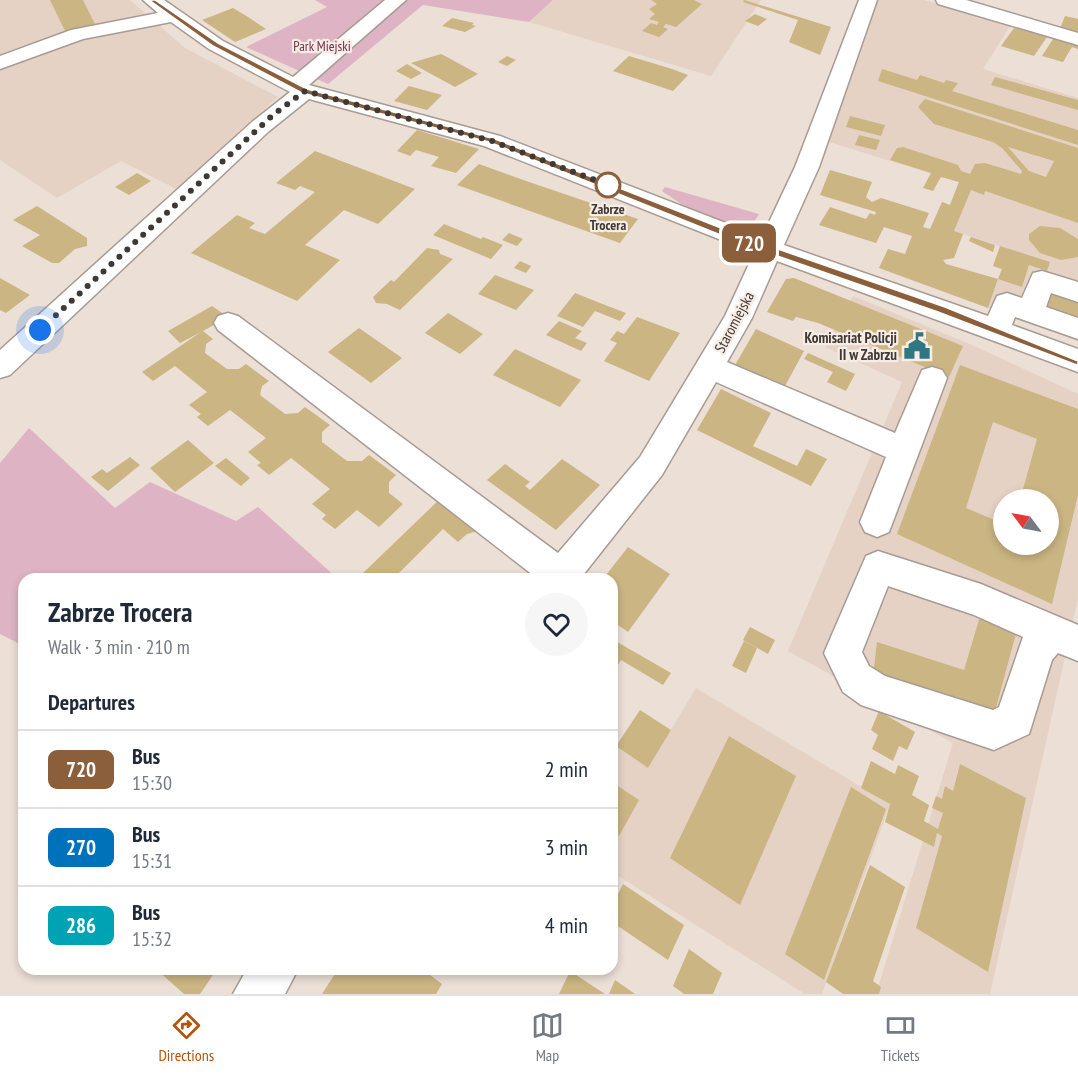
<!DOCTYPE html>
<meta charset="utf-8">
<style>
body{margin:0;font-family:"PT Sans Narrow",sans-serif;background:#f6f6f7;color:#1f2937;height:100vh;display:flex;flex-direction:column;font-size:22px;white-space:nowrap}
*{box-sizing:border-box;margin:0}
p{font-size:20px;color:#747a83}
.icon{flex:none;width:33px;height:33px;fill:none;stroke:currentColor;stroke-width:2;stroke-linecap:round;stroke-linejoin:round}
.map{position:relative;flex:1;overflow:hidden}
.panel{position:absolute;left:18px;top:573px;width:600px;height:402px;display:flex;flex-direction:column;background:#fff;border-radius:18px;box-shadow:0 3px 9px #0003}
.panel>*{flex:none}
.badge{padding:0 12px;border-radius:9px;font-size:21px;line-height:39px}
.needle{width:39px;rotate:302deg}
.buttons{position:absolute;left:993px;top:489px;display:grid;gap:12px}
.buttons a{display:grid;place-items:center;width:66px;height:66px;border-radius:50%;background:#fff;box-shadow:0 3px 9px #0003;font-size:30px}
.you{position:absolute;width:30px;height:30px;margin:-15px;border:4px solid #fff;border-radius:50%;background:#1a73e8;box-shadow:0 0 0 9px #1a73e833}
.map>.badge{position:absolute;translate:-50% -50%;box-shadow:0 0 0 3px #fff}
h2{padding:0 30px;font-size:22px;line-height:54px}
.round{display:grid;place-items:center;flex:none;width:63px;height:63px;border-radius:32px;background:#f6f6f7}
.head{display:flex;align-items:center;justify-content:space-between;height:102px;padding:0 30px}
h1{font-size:28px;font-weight:600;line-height:45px}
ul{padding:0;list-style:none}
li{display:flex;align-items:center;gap:18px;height:78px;padding:0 30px;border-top:2px solid #e0e1e3}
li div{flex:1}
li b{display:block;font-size:22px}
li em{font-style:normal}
li .badge{min-width:66px;font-weight:700;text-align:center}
.menu{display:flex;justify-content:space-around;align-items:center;height:84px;border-top:2px solid #e0e1e3;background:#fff;font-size:16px;color:#747a83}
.menu a{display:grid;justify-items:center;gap:3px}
.menu .on{color:#b45309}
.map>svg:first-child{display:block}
</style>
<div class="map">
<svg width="1078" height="994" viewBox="0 0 1078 994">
<rect width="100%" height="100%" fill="#ebdfd6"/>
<path fill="#e5d2c5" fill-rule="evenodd" d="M0,0h130l55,48 93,49 -102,92 -55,-28 -64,37 -57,-38z
M553,0h208l-50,76 -182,-54z
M876,0h48l87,25 -28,44 95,29v243l-90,-33 21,-59 -68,-22 18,-45 -133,-41z
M853,296l119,49 106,49v204l-88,396h-114l77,-251 -165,-92 114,-269 -77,-35zM1004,500h44v44h-44z
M696,688l194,116 -68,190h-17l-193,-122v-125l4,-1 32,22z"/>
<path fill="#deb4c4" d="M315,0h238l-24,22 -106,-17 -95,79 -82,-37 81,-40z
M665,187l94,27 -5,8c-31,12 -67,-14 -92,-31z
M29,428l86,80 35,-26 86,39 22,-14 80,72h-314v67l-24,-12v-171z"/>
<path fill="#cbb583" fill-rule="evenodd" d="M50,0h33l12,24 -30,7z
M651,0h43l8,4 -26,23 -10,-3 -3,3 5,2 -9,8 -17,-6 9,-8 6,2 2,-3 -10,-3 6,-5 -6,-5 8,-5z
M744,0l87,27 -11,28 -31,-13 9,-22 -55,-18z
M233,8l15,9 18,12 -31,13 -33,-22z
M755,14l12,5 -9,7 -13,-5z
M1065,16l13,3v16l-19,-4z
M452,18l22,5 -2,2 4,1 -11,6 -23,-6z
M1014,28l33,9 -13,19 -33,-10z
M1055,36l23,7v6l-6,-2 -9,15 -21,-6z
M441,54l6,3 31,17 -23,13 -44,-24z
M507,56l9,4 -9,6 -9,-4z
M629,56l43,13 16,6 -15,16 -60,-20z
M407,64l15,9 -11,6 -15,-8z
M882,69l35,11 3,-5 24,8 2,-3 12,3 -6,8 126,39v15l-200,-64z
M995,77l83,23v10l-87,-25z
M409,86l33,9 -15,15 -33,-9z
M925,99l153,49v75l-93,-32 -1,4 -13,-5 -17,41 9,3 -9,24 -11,2 3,4 52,15 4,-10 -9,-3 7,-20 50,16 -3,9 -18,-6 -7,22 -24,-8 -10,29 -109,-40 9,-19 17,5 7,-18 -28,-9 -8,16 -57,-18 11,-18 36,12 4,-6 5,2 1,-3 -56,-17 10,-25 42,12 -6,15 6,5 9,-4 48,15 -6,14 7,2 12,-27 8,3 9,-23 -18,-5 -8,14 -10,-3 8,-15 -41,-13 7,-12 6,-1 55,18 3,6 9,3 5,-10 10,-1 36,11 1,-3 -20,-23 -9,-6 -59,-18 -16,-17zM1008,147l46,14 -8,16 -17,-6z
M850,116l35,9 -4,11 -35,-9z
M417,130l13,4 49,15 -23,24 -25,-7 8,-9 -23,-7 -6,6 -13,-5z
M859,135l21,5 -4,10 -21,-5z
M315,151l100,38 -37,35 -34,-14 -39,35 35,15 -43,41 -106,-48 46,-38 18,8 -6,5 16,6 50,-42 -15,-6 -5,4 -19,-7z
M479,164l50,18 109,37 -18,24 -163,-58z
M137,173l14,8 -22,14 -14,-8z
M37,206l50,32v8l-12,3 -16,14h-7l-30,-17 18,-11 -27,-15z
M444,224l37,15 2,-2 20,8 -12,14 -58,-24z
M1040,226l20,2 18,11v18l-17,3 -21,-7 -11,-13v-6z
M509,233l14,6 -6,7 -15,-6z
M971,237l24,8 -2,7 -24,-11z
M427,248l12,2 1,4 13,5 -53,51 -13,-6 -11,-1 -3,-6 18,-17 3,2z
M520,261l11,5 -5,7 -12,-5z
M495,275l39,15 -18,20 -38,-16z
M0,278l30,17 -24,18 -6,-3z
M794,278l169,68 -14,31 -131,-54 -22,-6 -3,4 -26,-9 19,-33z
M1047,291l31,11v18l-36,-13z
M575,293l25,10 26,10 -6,8 -25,-10 -12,16 -26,-11z
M212,306l16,11 -25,14 10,8 -7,5 -1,9 22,16h12l7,-5 23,17 -7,5 -2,9 25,19 13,-1 7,-6 25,18 -8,7v10l25,19h15l7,-6 27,20 -7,7v11l14,11 -24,23 -22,-17 -22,19 -13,-10 4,-4 -14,-11 18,-15 -39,-31 -22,17 -12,-10 4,-2 -13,-11 18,-14 -36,-28 -22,16 -11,-9 4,-3 -12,-9 18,-13 -32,-26 -22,15 -11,-9 59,-40 -21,11 -12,-12z
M448,313l35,21 -23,20 -35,-21z
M637,317l43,16 -31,48 -45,-20 13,-18 -7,-3 7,-9 7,3z
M559,321l23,10 -7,7 12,5 -6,8 -35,-16z
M359,328l43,30 -31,25 -43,-31z
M756,329l48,22 -20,37 -49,-23z
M515,349l66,31 -21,27 -67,-32z
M808,353l47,21 -9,17 -19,-9 6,-10 -29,-13z
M960,365l118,44v86l-26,109 -155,-70zM993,422l44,17 -17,61h28v44h-44v-20l-38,-16z
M721,389l50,24 -18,33 44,20 9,-17 21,10 -16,27 -114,-56z
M188,440l26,23 -39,29 -25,-24z
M130,457l10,8 -32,26 -17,-14 11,-8 5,4z
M226,458l24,20 -9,8 -26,-20z
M562,459l38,26 -44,45 -69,-50 18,-16 25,18 -5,4 5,4z
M442,497l39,33 -14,4 -9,8 -15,-13 -50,50h-22l-8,-6z
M628,547l42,27 -42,58 -16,-11v-42h-9z
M981,613l36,17 -23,85 -121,-39 4,-34 87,28z
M750,627l25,13 -7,14 -25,-14z
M612,639l59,34 -8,12 -42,-25 -9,15z
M744,641l13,7 -11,25 -14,-7z
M640,710l31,20 -23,38 -32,-22z
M879,711l36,21 -8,18 -8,-4 -6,15 -21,-12 6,-14 -7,-5z
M729,736l67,40 -56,129 -70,-47z
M871,761l24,13 3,-9 21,11 -7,19 17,10 -5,16 14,8 5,-16 -11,-5 4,-12 6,3 3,-13 8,5 7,-27 66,34 -38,174 -72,-44 26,-92 -5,-3 -3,14 -49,-25 5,-18 -29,-16z
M612,782l27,18 -20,36 -7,-5z
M851,787l35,22 -62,171 -39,-26z
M870,865l35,22 -32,94 8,6 -2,7h-36l-17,-12z
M623,884l61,41 -16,35 -56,-38v-16z
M689,949l33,24 -9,21h-29l-11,-8z
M156,969h61l-17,25h-16z
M338,969h95l-3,6 12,9 -6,10h-114z
M570,971l35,23h-46z
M615,980l20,14h-26z"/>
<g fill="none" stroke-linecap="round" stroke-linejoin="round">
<defs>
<path id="minor" d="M143,0h21l59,41 70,36 92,-77h21l-97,85 191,51 262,101 33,-70 64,-167h18l-58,167 -35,78 204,71 9,-20 10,-3 15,5 11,-25 9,-2 36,11v20l-27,-9 -5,14 32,11v21l-63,-22 -3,8 66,24v23l-301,-111 -25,57 -25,44 168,71 27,-63 10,-3 10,3 5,8 -58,154 -12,5 -12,-5 -5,-10 26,-65 -170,-75 -54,93 -82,104h-42l-320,-249 -4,-7 4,-7 10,-3 10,3 320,237 82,-96 85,-141 29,-63 -270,-107 -175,-47 -41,33 -258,243 -10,3v-28l252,-228 38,-30 -81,-43 -38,-27 -88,17 -83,30v-13l71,-26 87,-17z
M936,0h30l112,33v12l-140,-41z
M878,551l103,33 97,41v36l-20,-8 -6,7 -23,74 -35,16 -133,-45 -18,-13 -19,-39 42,-97zM888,586l86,29 49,22 -24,70 -6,3 -108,-34 -16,-10 -7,-14z
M247,969h51l-13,25h-52z"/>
</defs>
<use href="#minor" stroke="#a79b94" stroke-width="3"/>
<use href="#minor" fill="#fff" fill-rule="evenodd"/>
</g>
<path fill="#8b5e3c" stroke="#fff" stroke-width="1.5" d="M149,0h6l63,43 89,46 188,50 254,100 196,68 133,54v4l-4,-1 -136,-52 -195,-68 -254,-102 -187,-49 -89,-47z"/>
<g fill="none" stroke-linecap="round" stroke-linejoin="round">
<path stroke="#3d3935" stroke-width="6" stroke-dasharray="0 10.8" d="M40,330l233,-215 32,-24 187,50 116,44"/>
</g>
<defs>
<symbol id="civic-bare" viewBox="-9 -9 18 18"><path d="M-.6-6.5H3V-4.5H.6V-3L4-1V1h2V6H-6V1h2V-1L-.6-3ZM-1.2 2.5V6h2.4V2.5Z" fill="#307683" stroke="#f8ece4" stroke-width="2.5" paint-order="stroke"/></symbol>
</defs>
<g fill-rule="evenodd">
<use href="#civic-bare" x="898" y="327" width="38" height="38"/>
</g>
<circle fill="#fff" stroke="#8b5e3c" stroke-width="3" cx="608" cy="185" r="12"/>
<g text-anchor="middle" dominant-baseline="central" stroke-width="4.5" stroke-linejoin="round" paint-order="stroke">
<g font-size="14" fill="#722f4e" stroke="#f8ece4">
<text x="322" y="46">Park Miejski</text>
</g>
<g font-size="14" font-weight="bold" fill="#3d3935" stroke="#f8ece4">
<text x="608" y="209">Zabrze<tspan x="608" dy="16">Trocera</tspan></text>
</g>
<g font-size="15" fill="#3d3935" stroke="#f8ece4">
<text transform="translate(734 322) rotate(-62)">Staromiejska</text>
</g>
<g font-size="15" font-weight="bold" fill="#3d3935" stroke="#f8ece4" text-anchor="end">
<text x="897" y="337">Komisariat Policji<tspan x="897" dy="17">II w Zabrzu</tspan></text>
</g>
</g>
</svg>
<div class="buttons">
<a><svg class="needle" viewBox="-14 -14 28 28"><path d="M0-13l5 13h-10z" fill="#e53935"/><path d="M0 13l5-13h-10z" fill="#747a83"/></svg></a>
</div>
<div class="you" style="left:40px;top:330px"></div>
<b class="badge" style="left:749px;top:243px;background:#8b5e3c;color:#fff">720</b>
<section class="panel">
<div class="head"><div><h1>Zabrze Trocera</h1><p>Walk · 3 min · 210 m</p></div><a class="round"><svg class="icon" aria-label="heart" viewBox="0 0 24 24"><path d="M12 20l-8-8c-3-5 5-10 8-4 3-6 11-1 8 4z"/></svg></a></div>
<h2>Departures</h2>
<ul>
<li><span class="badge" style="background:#8b5e3c;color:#fff">720</span><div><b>Bus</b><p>15:30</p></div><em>2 min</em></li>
<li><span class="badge" style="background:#0072bc;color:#fff">270</span><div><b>Bus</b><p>15:31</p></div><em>3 min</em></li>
<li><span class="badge" style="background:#00a3b4;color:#fff">286</span><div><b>Bus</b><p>15:32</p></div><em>4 min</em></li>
</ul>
</section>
</div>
<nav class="menu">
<a class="on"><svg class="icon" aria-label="directions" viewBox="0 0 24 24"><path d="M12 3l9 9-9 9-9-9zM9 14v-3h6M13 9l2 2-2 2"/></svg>Directions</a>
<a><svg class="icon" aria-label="map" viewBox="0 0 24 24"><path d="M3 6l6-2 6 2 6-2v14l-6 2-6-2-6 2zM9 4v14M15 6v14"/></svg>Map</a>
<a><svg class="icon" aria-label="tickets" viewBox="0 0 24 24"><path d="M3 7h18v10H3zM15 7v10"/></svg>Tickets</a>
</nav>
